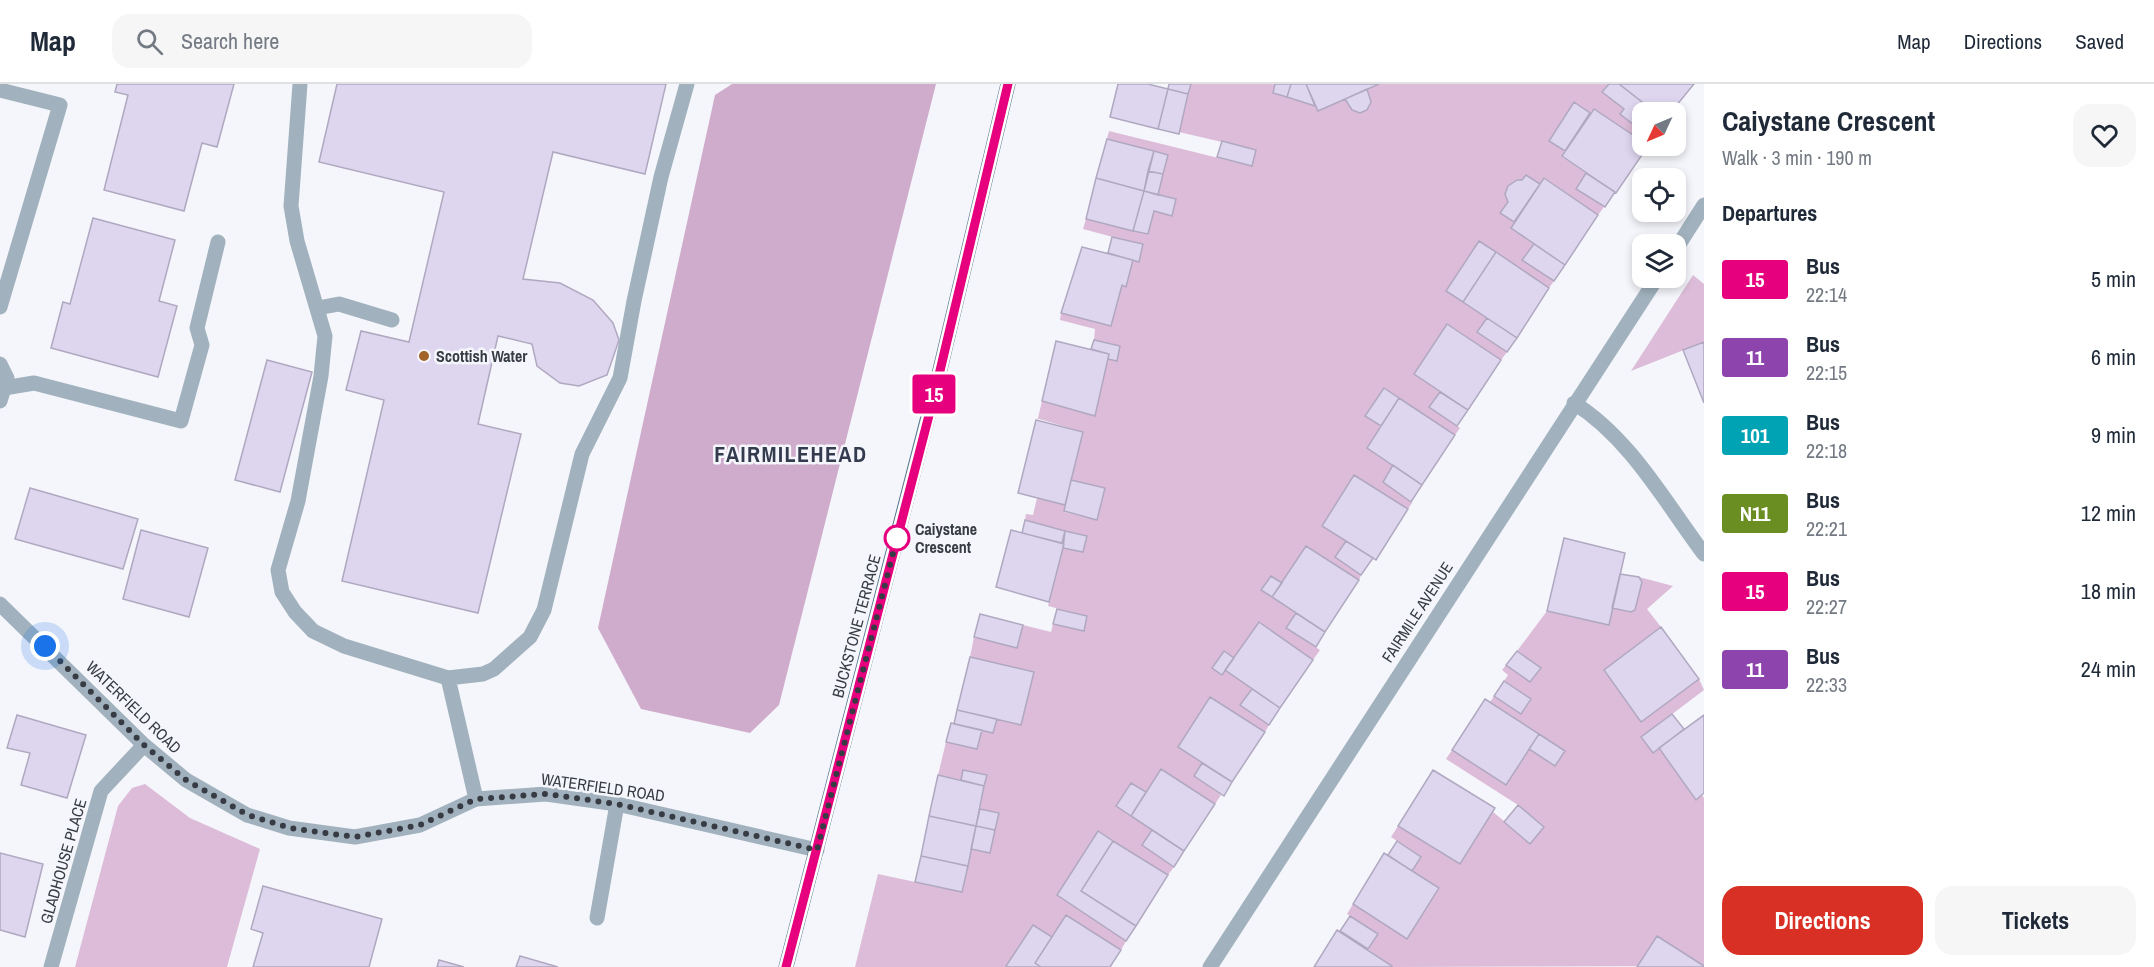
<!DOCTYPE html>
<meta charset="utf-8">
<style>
body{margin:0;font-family:"Archivo Narrow",sans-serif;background:#f6f6f7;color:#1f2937;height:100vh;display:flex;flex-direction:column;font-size:22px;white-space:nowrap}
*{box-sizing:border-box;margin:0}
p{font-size:20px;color:#747a83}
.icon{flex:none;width:33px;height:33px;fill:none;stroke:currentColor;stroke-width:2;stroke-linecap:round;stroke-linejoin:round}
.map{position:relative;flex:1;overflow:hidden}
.details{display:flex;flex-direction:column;background:#fff;width:450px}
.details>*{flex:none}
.badge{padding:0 12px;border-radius:4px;font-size:21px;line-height:39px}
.needle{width:39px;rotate:226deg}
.tools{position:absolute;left:1632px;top:18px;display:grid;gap:12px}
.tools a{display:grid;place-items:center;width:54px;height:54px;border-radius:12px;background:#fff;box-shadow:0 3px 9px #0003;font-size:30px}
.you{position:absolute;width:30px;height:30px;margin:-15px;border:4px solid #fff;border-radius:50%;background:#1a73e8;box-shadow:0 0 0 9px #1a73e833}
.map>.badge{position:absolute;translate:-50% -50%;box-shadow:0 0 0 3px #fff}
h2{padding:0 18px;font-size:22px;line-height:54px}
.round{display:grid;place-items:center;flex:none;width:63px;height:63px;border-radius:18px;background:#f6f6f7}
.summary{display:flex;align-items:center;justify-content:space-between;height:102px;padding:0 18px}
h1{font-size:28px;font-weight:800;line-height:45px}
.action{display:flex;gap:12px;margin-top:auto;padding:12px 18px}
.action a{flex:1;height:69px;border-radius:18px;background:#d93025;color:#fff;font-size:24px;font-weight:800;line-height:69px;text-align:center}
.action a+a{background:#f6f6f7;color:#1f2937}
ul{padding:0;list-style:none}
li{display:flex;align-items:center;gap:18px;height:78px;padding:0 18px}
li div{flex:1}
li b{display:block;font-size:22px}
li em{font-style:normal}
li .badge{min-width:66px;font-weight:700;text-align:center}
header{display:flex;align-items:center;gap:36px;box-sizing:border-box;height:84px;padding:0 30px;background:#fff;border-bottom:2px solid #e0e1e3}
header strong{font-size:28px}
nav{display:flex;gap:33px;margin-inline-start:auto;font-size:21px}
.search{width:420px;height:54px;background:#f6f6f7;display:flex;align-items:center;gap:15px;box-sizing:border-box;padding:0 21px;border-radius:18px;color:#747a83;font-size:22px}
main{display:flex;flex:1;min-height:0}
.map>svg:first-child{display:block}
</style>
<header>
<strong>Map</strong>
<div class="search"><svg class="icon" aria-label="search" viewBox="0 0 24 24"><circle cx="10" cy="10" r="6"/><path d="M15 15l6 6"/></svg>Search here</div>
<nav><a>Map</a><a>Directions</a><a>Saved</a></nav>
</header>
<main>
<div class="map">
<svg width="1704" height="883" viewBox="0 0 1704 883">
<rect width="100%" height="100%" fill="#f5f6fb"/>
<path fill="#dcbcd8" d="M1191,0h84l-2,9 42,13 3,4 27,-11 7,11 8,3 10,-7 -3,-17 12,-5h230l-7,8 22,17 -4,5 22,17v10l-48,-32 -4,4 -16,-10 -25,38 16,10 -3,6 24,16 -10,16 28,18 -6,8 -53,-37 -5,6 -14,-9 -4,5c-13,0 -19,10 -14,22l-7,11 13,9 -3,6 23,16 -11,16 31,21 -5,7 -70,-47 8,77 -10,14 30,20 -6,8 -54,-36 -33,50 26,18 -10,15 30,21 -5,7 -71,-47 -19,28 16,10 -14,22 26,17 -10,17 29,21 -4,6 -54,-34 -32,51 24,15 -10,16 25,18 -2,5 -53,-34 -24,37 -11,-7 -9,14 34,23 -10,15 34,22 -7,10 -54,-38 -25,36 -10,-7 -11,17 9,7 3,-5 27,19 -11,16 28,20 -4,7 -55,-35 -32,50 24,16 -8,13 27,19 -6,9 -54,-35 -15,23 -15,-9 -15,23 36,24 -10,15 32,22 -6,8 -70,-44 -40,65 68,45 -5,9 -54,-35 -15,22 -19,-12 -26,40 2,2h-154l23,-93 84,18 9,-43 19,4 9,-40 -19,-4 6,-34 -22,-5 -3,10 -23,-5 8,-33 31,7 5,-19 11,2 4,-13 24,6 13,-52 -64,-16 4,-20 43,11 6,-23 28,7 2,-8 31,7 3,-15 -39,-10 15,-58 20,4 4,-15 -62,-17 1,-6 7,1 4,-17 28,7 -1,7 33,8 8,-32 -34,-8 12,-48 -47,-14h2l4,-17 53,15 13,-57 9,1 3,-14 -26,-6 1,-11 -35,-9 1,-7 50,13 11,-41 4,2 7,-27 6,1 4,-16 -60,-16 3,-10 62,15 6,-23 18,5 -14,-21 10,-40 -61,-16 2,-8 142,35 5,-16 -77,-18z
M1693,191l11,9v58l-73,29z
M1639,493l34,9 -26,23 14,18 -57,43 37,52 58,-43 5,11 -62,47 17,11 37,51 6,-4 2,3v168l-313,1 -23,-18 10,-15 -31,-20 6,-10 54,35 32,-50 -27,-18 9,-14 -30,-20 7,-11 62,38 33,-52 38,31 13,-16 -26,-22 -72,-46 6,-9 54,35 23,-36 26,17 9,-15 -74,-49 4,-6 27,18 10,-14 -27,-19 4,-6 -6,-5 4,-5 24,17 10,-14 -23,-17 30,-40 61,14 4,-17 19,4 4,-3 6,-27z
M145,700l45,34 70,31 -33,118h-152l43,-161 14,-18z"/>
<path fill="#cfaccb" d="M732,0h204l-157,621 -29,28 -109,-24 -43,-81 117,-533z"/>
<path fill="#ded6ee" stroke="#b0a8c0" stroke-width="1.5" d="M117,0h117l-17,63 -15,-4 -18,68 -80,-21 24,-95 -13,-3z
M337,0h329l-21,90 -92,-22 -30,127 37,4 33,17 20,23 6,17 -12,35 -28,11 -19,-3 -23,-17 -5,-22 -34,-8 -20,88 43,10 -43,179 -136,-32 42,-181 -38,-10 15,-59 48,11 35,-150 -125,-30z
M1118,0h30l20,5 -10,40 -48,-12z
M1169,0h22l-3,10 -20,-5z
M1275,0h16l-4,13 -14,-4z
M1291,0h15l9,22 -28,-9z
M1306,0h73l-61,27z
M1609,0h10l36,28h-13v19l-22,-17 4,-5 -22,-17z
M1619,0h75l-23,28h-16z
M1168,5l20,5 -9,40 -21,-5z
M1367,5l4,13 -4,8 -7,3 -8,-3 -7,-11z
M1574,18l16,11 -25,38 -16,-10z
M1594,25l48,32v5h6l-32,47 -54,-37z
M1107,55l47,12 -10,40 -48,-13z
M1222,57l34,9 -4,16 -35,-9z
M1154,67l14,4 -5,19 -15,-3z
M1148,87l15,3 -5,21 -14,-4z
M1586,89l29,19 -10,15 -29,-18z
M1526,91l14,9 -26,38 -14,-9 8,-11 -3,-8 3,-8 9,-6h5z
M1096,94l48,13 -11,40 -47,-12z
M1544,94l54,37 -33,50 -54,-37z
M1144,107l32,8 -4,17 -18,-5 -6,23 -15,-3z
M93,134l82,22 -16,61 18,5 -19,71 -107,-29 12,-46 7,2z
M1112,153l31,7 -4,18 -31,-9z
M1479,157l17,11 -33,50 -17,-11z
M1534,160l31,21 -11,16 -32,-21z
M1082,163l51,13 -7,27 -4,-2 -11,41 -50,-13z
M1496,168l53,36 -32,50 -54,-36z
M1487,234l30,20 -10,14 -30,-20z
M1447,240l54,36 -33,50 -54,-36z
M1094,256l26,6 -3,15 -9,-2 1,-5 -18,-5z
M1056,257l53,13 -14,62 -53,-15z
M1704,258v61l-21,-53z
M267,276l45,12 -32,120 -45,-12z
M1384,304l15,10 -18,28 -16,-10z
M1440,308l28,18 -11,16 -28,-19z
M1399,314l56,37 -33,50 -55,-37z
M1036,336l47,12 -18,73 -47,-12z
M1393,381l29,20 -11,17 -28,-20z
M1354,391l54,34 -32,51 -54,-34z
M1071,396l34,8 -8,32 -33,-9z
M30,404l108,31 -15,50 -108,-30z
M1025,436l40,11 -3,12 -40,-10z
M141,446l67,18 -19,69 -66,-18z
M1011,446l53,14 -15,58 -53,-15z
M1065,447l22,5 -4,16 -20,-4z
M1564,454l61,15 -16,72 -62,-14z
M1346,457l27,17 -12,17 -26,-18z
M1306,462l53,34 -34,52 -53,-35z
M1620,490l19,3 3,5 -7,28 -4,2 -19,-4z
M1271,492l11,7 -10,14 -11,-7z
M1057,525l30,7 -3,15 -31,-7z
M1296,529l29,19 -9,15 -30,-19z
M980,530l43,11 -6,23 -43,-11z
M1259,538l54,38 -33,48 -55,-38z
M1661,543l38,52 -58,43 -37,-52z
M1224,567l10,7 -12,17 -10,-7z
M1517,567l24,17 -11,14 -24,-17z
M970,573l64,15 -13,53 -64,-15z
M1504,597l27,18 -10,15 -27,-18z
M1252,605l28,19 -11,17 -29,-20z
M1210,613l55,35 -33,50 -54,-35z
M1485,615l54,35 -33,51 -54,-35z
M957,626l40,9 -4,14 -39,-9z
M1672,630l12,15 -31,24 -12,-16z
M17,631l69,20 -19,63 -46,-13 9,-32 -23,-5z
M1704,631v78l-8,7 -37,-52z
M951,639l31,7 -5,19 -31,-7z
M1539,650l26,17 -10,15 -26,-17z
M1202,679l30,19 -8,14 -30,-20z
M1161,685l54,35 -31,47 -53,-35z
M963,686l24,5 -3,11 -23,-6z
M1433,686l62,38 -35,56 -62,-38z
M938,691l46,11 -8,40 -47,-10z
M1131,699l15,9 -15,24 -15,-10z
M1518,721l26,22 -14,17 -26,-22z
M980,725l19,4 -4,17 -19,-4z
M929,732l47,10 -8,40 -47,-10z
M976,742l19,4 -5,23 -19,-4z
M1152,746l32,21 -10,16 -32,-22z
M1098,747l15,10 -32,50 55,35 -10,15 -69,-46z
M1113,757l55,34 -32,51 -55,-35z
M1397,757l24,16 -9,14 -24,-16z
M0,769l43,11 -18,73 -25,-7z
M1384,769l55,35 -32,51 -54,-35z
M921,772l47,10 -6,26 -47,-10z
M263,802l119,33 -13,48h-116l10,-34 -12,-4z
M1066,831l55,35 -11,17h-69l-6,-4z
M1350,832l28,18 -10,15 -28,-18z
M1033,841l19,12 -17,26 6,4h-32l-3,-1z
M1337,846l55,36 -1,1h-77z
M1657,852l47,30v1h-67z
M520,872l38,11h-42z
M439,876l25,7h-27z"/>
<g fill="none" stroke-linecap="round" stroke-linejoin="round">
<path stroke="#a1b2be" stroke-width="15" d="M300,0l-9,122 6,35 28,95 -4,40 -23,125 -20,69 4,22 13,20 18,19 31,15 104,32 35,-4 11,-5 36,-32 14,-27 38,-156 38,-76 14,-77 27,-124 26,-93
M318,224l21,-4 53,16
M4,304l30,-5 147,38 21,-76 -5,-17 21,-86
M448,594l28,121
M597,834l20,-114"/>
<path stroke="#a1b2be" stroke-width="15" d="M0,6l60,15 -60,202
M1676,165l28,-44
M0,280l7,14 -7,23
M1574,319c56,35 91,99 130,151
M0,520l144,141 42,35 61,35 26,8 16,5 66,9 65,-12 56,-26 70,-5 71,10 200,46
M51,883l50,-176 43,-46
M1210,883l447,-689"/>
<path stroke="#59788e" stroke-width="15" d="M786,883l153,-593 69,-290"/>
</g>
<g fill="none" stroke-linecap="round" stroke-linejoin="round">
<defs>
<path id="line" d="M786,883l148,-571 74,-312"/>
</defs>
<use href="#line" stroke="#fff" stroke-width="14"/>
<use href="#line" stroke="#e6007e" stroke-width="9"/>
<path stroke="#373b44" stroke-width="6" stroke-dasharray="0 10.8" d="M45,562l99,99 42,35 62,35 42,13 65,9 65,-12 56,-26 70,-5 71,10 200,46 80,-312"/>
</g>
<circle fill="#a16328" stroke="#f5f6fb" stroke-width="2" cx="424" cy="272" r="6"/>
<circle fill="#fff" stroke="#e6007e" stroke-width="3" cx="897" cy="454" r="12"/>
<g text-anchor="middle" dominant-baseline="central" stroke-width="5" stroke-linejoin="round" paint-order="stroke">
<g font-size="16" font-weight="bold" fill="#373b44" stroke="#f5f6fb" text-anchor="start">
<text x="436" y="272">Scottish Water</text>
</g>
<g font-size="16" font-weight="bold" fill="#373b44" stroke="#f5f6fb" text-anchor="start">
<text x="915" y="445">Caiystane<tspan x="915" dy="18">Crescent</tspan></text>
</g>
<g font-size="16" fill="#373b44" stroke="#f5f6fb">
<text transform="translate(1417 528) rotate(-57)">FAIRMILE AVENUE</text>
<text transform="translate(856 542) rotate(-75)">BUCKSTONE TERRACE</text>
<text transform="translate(134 623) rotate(44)">WATERFIELD ROAD</text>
<text transform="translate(603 703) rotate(8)">WATERFIELD ROAD</text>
<text transform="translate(63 777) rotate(-74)">GLADHOUSE PLACE</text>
</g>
<g font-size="22" font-weight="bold" letter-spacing="1.5" fill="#353b4e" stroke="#f5f6fb">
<text x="791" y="370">FAIRMILEHEAD</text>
</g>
</g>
</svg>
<div class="tools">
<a><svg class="needle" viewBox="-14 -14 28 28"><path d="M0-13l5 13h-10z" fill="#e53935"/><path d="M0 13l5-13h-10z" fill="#747a83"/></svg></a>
<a><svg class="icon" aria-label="locate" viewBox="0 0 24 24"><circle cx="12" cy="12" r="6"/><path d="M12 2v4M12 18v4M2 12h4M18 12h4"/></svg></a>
<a><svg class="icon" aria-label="layers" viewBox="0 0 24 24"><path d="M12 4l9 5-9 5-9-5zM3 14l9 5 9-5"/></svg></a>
</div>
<div class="you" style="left:45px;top:562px"></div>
<b class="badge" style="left:934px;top:310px;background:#e6007e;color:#fff">15</b>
</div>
<section class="details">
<div class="summary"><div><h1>Caiystane Crescent</h1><p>Walk · 3 min · 190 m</p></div><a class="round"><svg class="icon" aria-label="heart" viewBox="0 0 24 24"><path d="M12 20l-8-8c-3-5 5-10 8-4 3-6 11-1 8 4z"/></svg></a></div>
<h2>Departures</h2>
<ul>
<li><span class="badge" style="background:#e6007e;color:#fff">15</span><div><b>Bus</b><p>22:14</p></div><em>5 min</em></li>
<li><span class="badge" style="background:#8e44ad;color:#fff">11</span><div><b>Bus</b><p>22:15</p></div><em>6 min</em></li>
<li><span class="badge" style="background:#00a3b4;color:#fff">101</span><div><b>Bus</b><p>22:18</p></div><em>9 min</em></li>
<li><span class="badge" style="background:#6b8e23;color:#fff">N11</span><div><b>Bus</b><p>22:21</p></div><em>12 min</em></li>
<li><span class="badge" style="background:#e6007e;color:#fff">15</span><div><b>Bus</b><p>22:27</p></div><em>18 min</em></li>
<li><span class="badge" style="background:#8e44ad;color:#fff">11</span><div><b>Bus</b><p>22:33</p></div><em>24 min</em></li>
</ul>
<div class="action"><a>Directions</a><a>Tickets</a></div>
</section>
</main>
